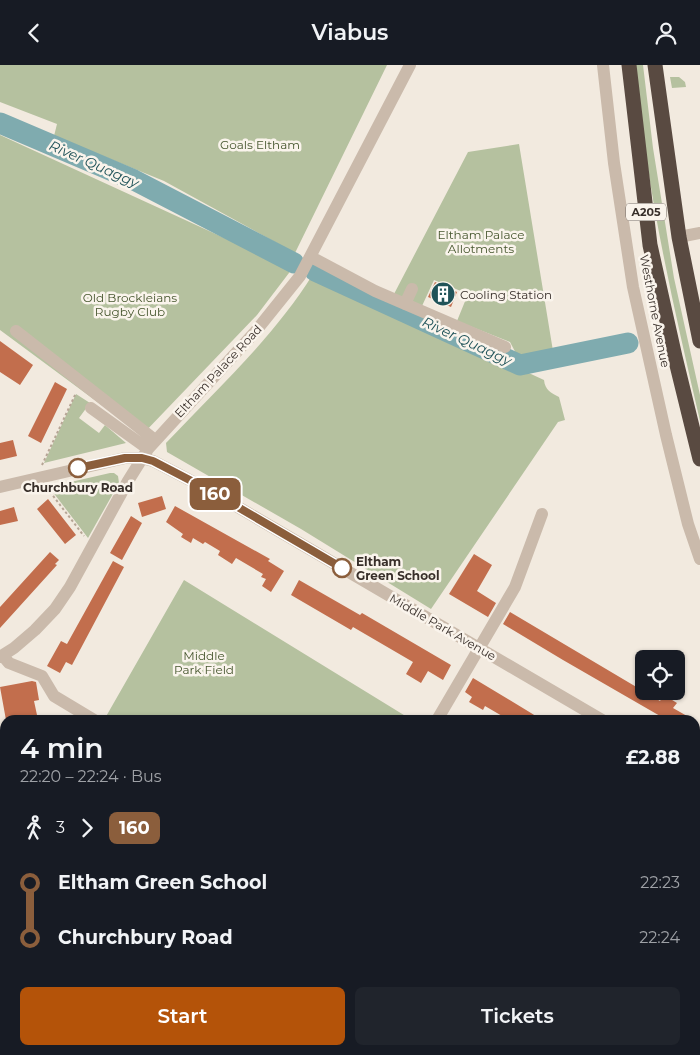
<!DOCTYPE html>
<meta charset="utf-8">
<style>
body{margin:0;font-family:Montserrat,sans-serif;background:#20242c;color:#f1f3f6;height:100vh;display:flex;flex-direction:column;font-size:19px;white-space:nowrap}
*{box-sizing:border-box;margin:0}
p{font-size:16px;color:#9ea1a6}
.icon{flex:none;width:28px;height:28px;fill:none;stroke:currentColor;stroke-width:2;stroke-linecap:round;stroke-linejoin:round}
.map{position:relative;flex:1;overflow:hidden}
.sheet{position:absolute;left:0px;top:650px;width:700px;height:340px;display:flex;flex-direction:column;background:#171b24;border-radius:15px 15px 0 0;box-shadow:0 1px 4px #0004}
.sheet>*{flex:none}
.badge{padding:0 10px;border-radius:8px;font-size:18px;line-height:32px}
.controls{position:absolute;left:635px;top:585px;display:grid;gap:10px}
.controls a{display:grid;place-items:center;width:50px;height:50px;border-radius:8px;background:#171b24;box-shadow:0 1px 4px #0004;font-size:25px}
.map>.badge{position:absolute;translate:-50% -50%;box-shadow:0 0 0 2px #fff}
.legs{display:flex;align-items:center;gap:8px;height:55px;padding:0 20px;font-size:16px}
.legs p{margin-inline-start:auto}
.overview{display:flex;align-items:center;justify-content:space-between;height:85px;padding:0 20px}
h1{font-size:28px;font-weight:600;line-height:38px}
.primary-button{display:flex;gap:10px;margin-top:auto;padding:10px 20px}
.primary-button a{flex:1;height:58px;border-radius:8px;background:#b45309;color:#fff;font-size:20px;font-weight:600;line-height:58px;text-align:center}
.primary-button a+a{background:#20242c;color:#f1f3f6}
ul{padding:0 20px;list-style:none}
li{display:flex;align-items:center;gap:18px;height:55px;font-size:19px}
li i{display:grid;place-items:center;width:8px;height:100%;margin:0 6px;background:currentColor}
li i::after{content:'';width:12px;height:12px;margin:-6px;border:4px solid;border-radius:50%;background:#171b24}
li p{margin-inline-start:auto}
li:first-child i{background:linear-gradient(#0000 50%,currentColor 0)}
li:last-child i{background:linear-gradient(currentColor 50%,#0000 0)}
header{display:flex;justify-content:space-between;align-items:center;height:65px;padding:0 20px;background:#171b24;font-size:22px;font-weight:600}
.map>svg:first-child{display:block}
</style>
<header><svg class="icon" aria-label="back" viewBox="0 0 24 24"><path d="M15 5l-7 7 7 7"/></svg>Viabus<svg class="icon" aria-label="person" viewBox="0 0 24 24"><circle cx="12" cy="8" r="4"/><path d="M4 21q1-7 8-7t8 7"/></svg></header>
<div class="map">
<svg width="700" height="990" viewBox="0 0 700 990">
<rect width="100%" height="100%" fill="#f2eadf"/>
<path fill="#b5c19f" d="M0,0h387l-92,188 -131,-72 -110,-45 3,-12 -57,-22z
M636,0h7l10,83 21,130 26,117v26c-27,-117 -55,-236 -64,-356z
M670,12h9l6,5 1,5 -14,1z
M0,70l292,134 -35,46 -115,120 -142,-105z
M519,79l34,207 -33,10 -10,-19 -53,-21 11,-27 -34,-14 -12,26 -28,-12 74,-142z
M313,209l231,106c1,10 7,13 15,17l6,23 -7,2 -127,187 -130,-80 -134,-77 -1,-9c51,-54 108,-106 147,-169z
M76,329l14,9 -11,15 20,15 6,-8 21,18 -82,20z
M110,408h4l4,3 1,7 -31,55 -39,-51z
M184,515l228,140h-308z
M5,828v157h282l-3,5h-284v-153z
M389,985h29l-3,5h-17z"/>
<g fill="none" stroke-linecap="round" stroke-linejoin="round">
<path stroke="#7fabaf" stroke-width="21" d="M0,58l134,57 160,83
M315,206l205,94 108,-22"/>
</g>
<path fill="#c26e4d" d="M435,217l22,10 -6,15 -23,-10z
M0,276l33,24 -13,20 -20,-13z
M55,317l12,7 -26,54 -13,-7z
M13,375l4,16 -17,4v-17z
M162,431l4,13 -24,8 -4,-14z
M48,434l28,36 -11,9 -28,-35z
M175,441l95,53 -2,2 16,10 -13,21 -9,-6 4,-7 -5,-2 2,-3 -27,-16 -4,6 -14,-9 2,-4 -15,-9 -2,2 -10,-6 -2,5 -10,-6 2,-3 -17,-12z
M14,442l4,14 -18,4v-14z
M131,451l11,7 -20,37 -12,-7z
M50,487l9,8 -4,4 2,1 -57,63v-21z
M474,489l18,11 -15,26 19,12 -8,14 -39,-23z
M113,496l11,6 -52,98 -6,-3 -6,11 -13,-7 14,-25 6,3z
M299,515l61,35 2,-2 89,52 -8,15 -15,-9 -7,12 -15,-9 7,-12 -60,-35 -2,3 -60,-35z
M510,547l150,89 4,-6 13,8 -4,5 21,12h-27l-104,-60 -60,-36z
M473,613l58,35 11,7h-33l-24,-14 -2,4 -14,-8 3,-5 -7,-5z
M32,616l4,1 3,18 -5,1 3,14 -14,2v3h-17l-6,-33z"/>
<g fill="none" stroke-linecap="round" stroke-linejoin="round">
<path stroke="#b6a595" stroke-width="2" stroke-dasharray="2.5 2.5" stroke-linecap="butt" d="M42,400l34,-72
M47,423l37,48"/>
<path stroke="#cabaab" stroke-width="12" d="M603,0l11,98 19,124 33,148 22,89 12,35
M679,172l21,-4
M311,192l64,34 130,56
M405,239l7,-15
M16,266l139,109
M91,343l57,41
M0,422l125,-29h17l11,3 54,28 395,231
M3,591l6,7 33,13 12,20 40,24
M0,592l14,-9 21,-18 20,-21 15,-22 58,-106 20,-32 107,-117 45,-56 110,-211
M437,655l78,-133 27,-73
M695,709l5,3
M500,990l6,-5
M529,990l3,-2 4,2"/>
<path stroke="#7a675c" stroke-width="12" d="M695,966l5,-10
M683,990l2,-5"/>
<path stroke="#594a41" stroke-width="15" d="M629,0l21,180 25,112 25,102
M655,0l24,172 21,104"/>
</g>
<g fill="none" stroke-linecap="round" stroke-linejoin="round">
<defs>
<path id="line-1" d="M78,403l47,-10h17l11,3 54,28 135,79"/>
</defs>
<use href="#line-1" stroke="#fff" stroke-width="11"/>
<use href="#line-1" stroke="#8b5e3c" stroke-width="8"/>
</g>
<defs>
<symbol id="building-disc" viewBox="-11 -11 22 22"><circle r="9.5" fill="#205359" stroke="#faf4ec"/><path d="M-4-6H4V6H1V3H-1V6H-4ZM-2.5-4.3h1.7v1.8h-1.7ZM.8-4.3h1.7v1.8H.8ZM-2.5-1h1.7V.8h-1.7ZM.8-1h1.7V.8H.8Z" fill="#fff"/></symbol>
</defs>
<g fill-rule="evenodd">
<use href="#building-disc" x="429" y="215" width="28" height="28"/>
</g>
<g fill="#fff" stroke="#8b5e3c" stroke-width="2.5">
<circle cx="78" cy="403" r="9"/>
<circle cx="342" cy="503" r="9"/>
</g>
<g text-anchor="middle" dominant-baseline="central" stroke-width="5" stroke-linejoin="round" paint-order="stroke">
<rect fill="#faf4ec" stroke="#726a64" stroke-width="1" x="626" y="138.5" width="40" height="17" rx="4"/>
<g font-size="11" font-weight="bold" fill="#382f2a">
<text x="646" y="147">A205</text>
</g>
<g font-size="12" fill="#46562e" stroke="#faf4ec">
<text x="260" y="79">Goals Eltham</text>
<text x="481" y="169">Eltham Palace<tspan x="481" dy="14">Allotments</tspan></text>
<text x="130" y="232">Old Brockleians<tspan x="130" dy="14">Rugby Club</tspan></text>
<text x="204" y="590">Middle<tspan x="204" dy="14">Park Field</tspan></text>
</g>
<g font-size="12" fill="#382f2a" stroke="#faf4ec" text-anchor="start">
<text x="460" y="229">Cooling Station</text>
</g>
<g font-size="12" fill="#382f2a" stroke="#faf4ec">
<text transform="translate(655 246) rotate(79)">Westhorne Avenue</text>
<text transform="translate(218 306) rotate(-47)">Eltham Palace Road</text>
<text transform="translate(443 562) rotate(30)">Middle Park Avenue</text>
</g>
<g font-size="12" font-weight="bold" fill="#382f2a" stroke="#faf4ec">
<text x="78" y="422">Churchbury Road</text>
<text x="356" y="496" text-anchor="start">Eltham<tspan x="356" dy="14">Green School</tspan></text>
</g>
<g font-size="14" font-style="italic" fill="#205359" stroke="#faf4ec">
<text transform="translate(94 99) rotate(24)">River Quaggy</text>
<text transform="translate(467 276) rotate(25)">River Quaggy</text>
</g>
</g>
</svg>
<div class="controls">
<a><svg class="icon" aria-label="locate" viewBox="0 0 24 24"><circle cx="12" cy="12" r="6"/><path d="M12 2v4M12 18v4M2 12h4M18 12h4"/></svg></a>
</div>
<b class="badge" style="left:215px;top:429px;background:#8b5e3c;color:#fff">160</b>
<section class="sheet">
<div class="overview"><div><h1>4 min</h1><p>22:20 – 22:24 · Bus</p></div><b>£2.88</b></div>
<div class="legs"><svg class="icon" aria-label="walk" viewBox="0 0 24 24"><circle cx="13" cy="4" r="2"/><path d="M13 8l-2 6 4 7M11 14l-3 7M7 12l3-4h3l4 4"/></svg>3<svg class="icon" aria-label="forward" viewBox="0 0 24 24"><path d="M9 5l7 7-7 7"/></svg><b class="badge" style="background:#8b5e3c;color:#fff">160</b></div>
<ul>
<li><i style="color:#8b5e3c"></i><b>Eltham Green School</b><p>22:23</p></li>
<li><i style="color:#8b5e3c"></i><b>Churchbury Road</b><p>22:24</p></li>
</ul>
<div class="primary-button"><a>Start</a><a>Tickets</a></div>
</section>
</div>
